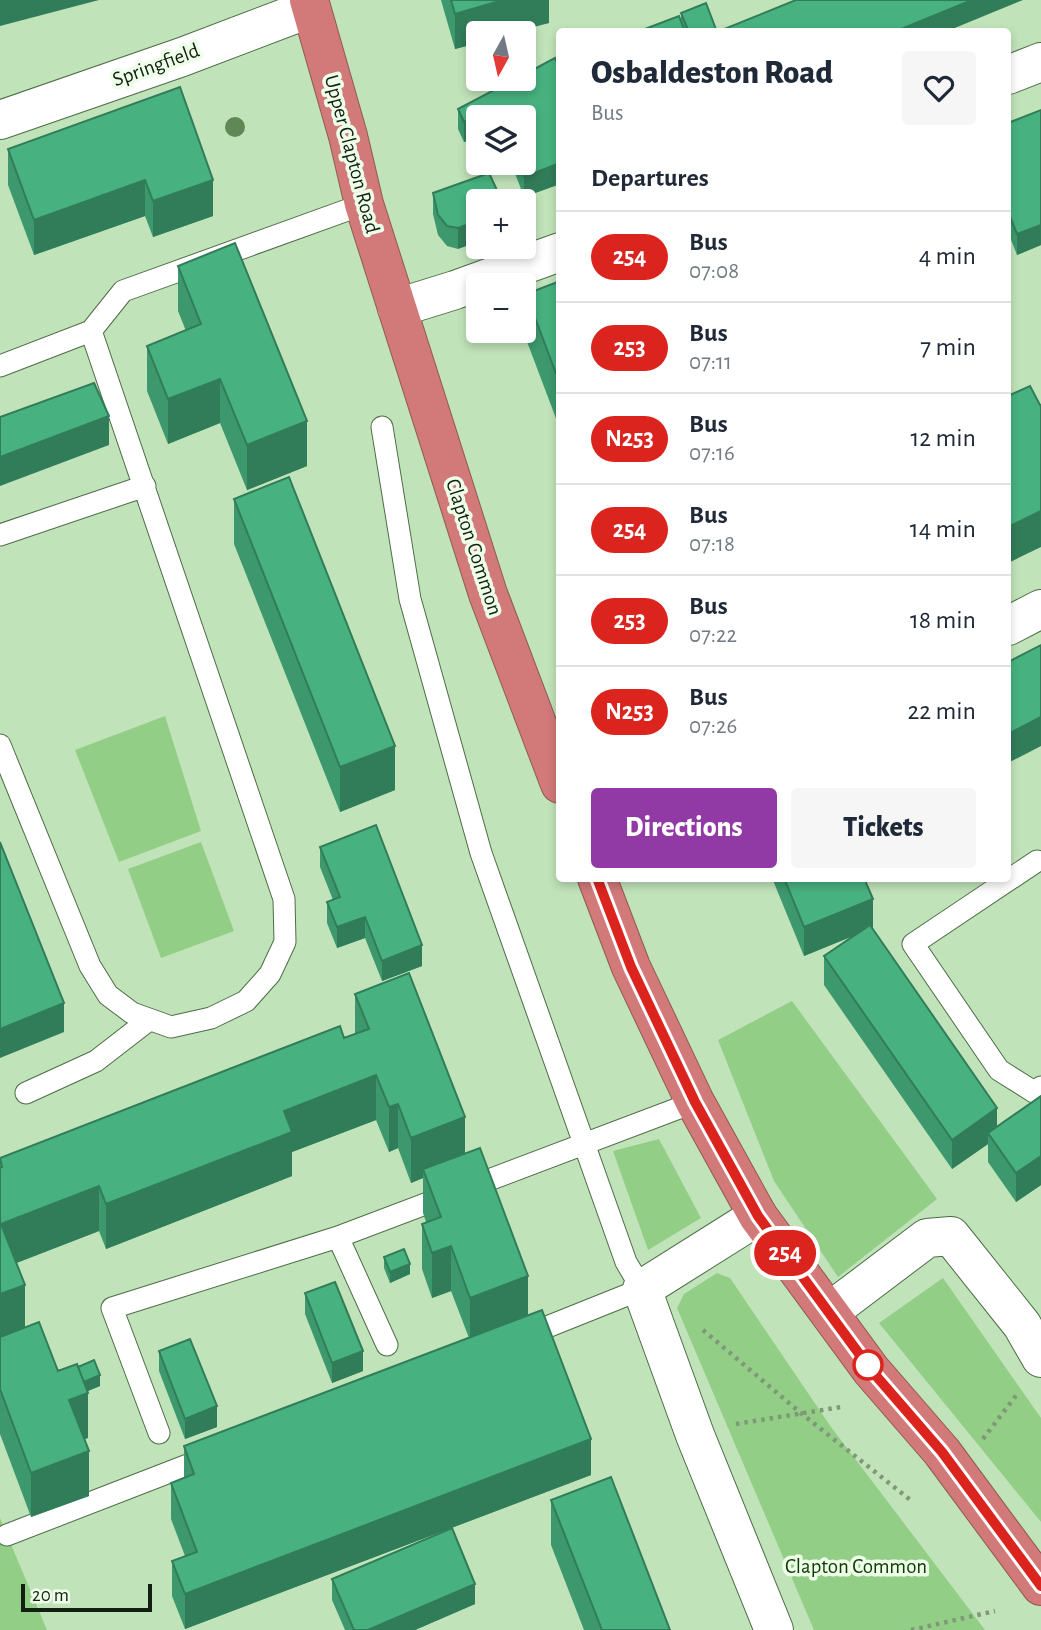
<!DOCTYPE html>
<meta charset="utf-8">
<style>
body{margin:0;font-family:"Alegreya Sans",sans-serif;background:#f6f6f7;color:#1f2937;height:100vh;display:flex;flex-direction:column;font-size:26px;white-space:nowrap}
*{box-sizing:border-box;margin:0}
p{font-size:23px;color:#747a83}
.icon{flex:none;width:38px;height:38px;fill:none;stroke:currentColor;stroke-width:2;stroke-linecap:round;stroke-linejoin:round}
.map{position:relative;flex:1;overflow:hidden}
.panel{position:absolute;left:556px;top:28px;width:455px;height:854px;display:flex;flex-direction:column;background:#fff;border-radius:7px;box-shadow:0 4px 10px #0003}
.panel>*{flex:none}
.badge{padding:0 14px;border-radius:23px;font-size:24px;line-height:46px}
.needle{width:46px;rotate:188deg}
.buttons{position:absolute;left:466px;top:21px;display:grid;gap:14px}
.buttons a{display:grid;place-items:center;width:70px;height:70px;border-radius:7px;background:#fff;box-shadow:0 4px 10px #0003;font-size:35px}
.scale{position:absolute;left:21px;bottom:18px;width:131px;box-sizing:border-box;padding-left:7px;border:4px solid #131f10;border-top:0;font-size:19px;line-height:24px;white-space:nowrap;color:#131f10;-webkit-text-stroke:5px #edffe9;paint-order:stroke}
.map>.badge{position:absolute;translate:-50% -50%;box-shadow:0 0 0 4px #fff}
h2{padding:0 35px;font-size:26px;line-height:63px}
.round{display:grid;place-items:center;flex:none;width:74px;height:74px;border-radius:7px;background:#f6f6f7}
.headline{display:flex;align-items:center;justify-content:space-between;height:119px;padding:0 35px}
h1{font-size:33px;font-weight:800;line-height:52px}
.cta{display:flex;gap:14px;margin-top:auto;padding:14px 35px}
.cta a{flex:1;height:80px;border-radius:7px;background:#9139a5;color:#fff;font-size:28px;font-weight:800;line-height:80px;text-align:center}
.cta a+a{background:#f6f6f7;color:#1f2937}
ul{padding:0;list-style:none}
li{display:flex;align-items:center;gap:21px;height:91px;padding:0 35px;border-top:2px solid #e0e1e3}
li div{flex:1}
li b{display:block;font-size:26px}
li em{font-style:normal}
li .badge{min-width:77px;font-weight:700;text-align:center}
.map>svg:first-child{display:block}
</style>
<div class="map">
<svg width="1041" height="1630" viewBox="0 0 1041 1630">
<rect width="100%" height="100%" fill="#c1e3b9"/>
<path fill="#93ce86" d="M165,716l36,115 -82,31 -44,-112z
M201,842l33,89 -73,27 -33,-89z
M792,1001l145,198 -99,78 -64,-96 -56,-141z
M659,1139l42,79 -53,32 -35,-99z
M717,1273l13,5 101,149 154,203h-171l-137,-322 7,-14z
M943,1278l98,140v104l-162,-199z
M0,1518l47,112h-47z"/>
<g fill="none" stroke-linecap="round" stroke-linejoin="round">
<defs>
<path id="lane" d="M0,366l91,-35
M382,427l28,172 71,254 145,409 16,27 -120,48
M0,535l145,-49
M0,745l90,221 18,29 24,18 39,14 40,-9 35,-17 24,-27 15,-32 -1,-43 -193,-568 32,-40 241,-87
M1037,861l-124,83 86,126 35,22 7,-5
M26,1093l70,-32 53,-41
M338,1237l49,108
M159,1433l-47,-125 226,-71 357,-135
M7,1535l204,-79"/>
<path id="street" d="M1008,75l33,-13
M0,120l182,-63 129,-49
M397,308l58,-18 105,-38
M1008,626l33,-17
M758,1216l-116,73 53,146 79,195
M829,1312l98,-74 24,-2 71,89 19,33"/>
<path id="highway" d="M309,0l39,136 16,68 124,390 72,190
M597,878l34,89 64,135 63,114 113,154 71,82 99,134"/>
</defs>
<use href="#lane" stroke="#4d6c46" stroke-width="23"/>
<use href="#street" stroke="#4d6c46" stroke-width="40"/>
<use href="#highway" stroke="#8f5a55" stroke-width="40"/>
<path stroke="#7e9878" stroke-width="4.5" stroke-dasharray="3.5 5" stroke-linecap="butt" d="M703,1330l99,84 111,88
M736,1424l105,-17
M983,1439l35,-46
M911,1630l84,-19"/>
<use href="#lane" stroke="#fff" stroke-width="21"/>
<use href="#street" stroke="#fff" stroke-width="38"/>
<use href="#highway" stroke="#d2797a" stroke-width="38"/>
</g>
<circle fill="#608756" cx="235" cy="127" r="10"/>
<path fill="#3d996d" d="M441,0h108v23l-71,10v10l-23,6z
M681,13l36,19h-80l44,-11z
M560,69v115l-36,13 -13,-34h12v-46h-45v20l-14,5 -6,-13v-20z
M180,87l33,129 -60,21 -8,-21 -111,39 -26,-70v-36z
M1041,110v135l-24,10 -9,-23v-109z
M489,173l-31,76 -11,-3 -9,-11 -5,-21v-21z
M178,266l129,200 -60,24 -27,-67 -52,21 -21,-53v-45l39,-15 -8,-20z
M560,281v148l-34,-90v-45z
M234,499l161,291 -55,22 -106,-268z
M320,847l102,119 -40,15 -17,-43 -28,10 -10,-25v-21l6,-2 -13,-33z
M772,878h92l9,50h-1l125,199 44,-31v89l-25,17 -28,-40v-18l-36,25 -128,-184v-29l31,-21 -51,21z
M355,994l110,159 126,322 -406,154 -13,-33v-35l13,-5 -14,-37v-36l13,-5v-32l285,-108 -18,-47 -19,7 -10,-29v-45l4,-2 -3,-9v-35l-12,5 -13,-35 -9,4 -13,-32 -84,32v24l-186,73 -7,-18 -83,32 9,65 33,43 20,-4 22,19 -12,5v47l-4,1 5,57 -58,21 -31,-83v-276l355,-124z
M384,1257l26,17 -20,9 -6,-15z
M305,1293l58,78 -31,12 -27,-69z
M159,1351l58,76 -32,12 -26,-68z
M551,1500l119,130h-86l-33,-85z
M332,1579l143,25 -60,26h-70l-13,-30z"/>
<path fill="#327d59" d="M0,0h99l-99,26z
M503,0h46v23l-38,10h-33v10l-23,6v-35z
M972,0h51l-78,32h-51z
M497,109v8h-19v20l-14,5v-20z
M560,163v21l-36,13v-20z
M145,180v36l-111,39v-35z
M213,180v36l-60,21v-36z
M478,221v21l-20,7v-21z
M1041,225v20l-24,10v-21z
M220,379v44l-52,21v-45z
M109,416v29l-109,41v-29z
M307,421v45l-60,24v-45z
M1041,511v36l-33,16v-36z
M1041,717v29l-33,17v-29z
M395,746v44l-55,22v-45z
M873,899v29l-69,28v-29z
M365,917v21l-28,10v-21z
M422,945v21l-40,15v-20z
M64,1003v29l-64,26v-29z
M376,1075v45l-84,32v24l-186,73v-45l178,-93z
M398,1104v44l-9,4v-45z
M997,1108v29l-9,-4v11l-36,25v-29z
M465,1117v45l-42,7v9l-12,5v-45z
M1041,1156v29l-25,17v-29z
M99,1186v45l-98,38v-45z
M451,1246v45l-19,7v-45z
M410,1264v10l-20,9v-11z
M528,1276v45l-58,22v-45z
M25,1285v45l-25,9v-45z
M363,1351v20l-31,12v-20z
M100,1375v11l-20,8v-10z
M88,1393v45l-19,6v-44z
M217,1406v21l-32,12v-20z
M591,1439v36l-406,154v-35z
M89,1451v45l-58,21v-44z
M475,1584v20l-60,26h-47z"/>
<path fill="#47b27f" stroke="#327d59" stroke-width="2" d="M451,0h52l-48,14z
M796,0h176l-78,32h-177z
M706,3l11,29h-28l-8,-19z
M679,16l6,16h-48z
M555,58l5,11v94l-36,14 -5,-14h4v-46h-22l-4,-8 -33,13 -6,-13 57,-30h8v-4z
M180,87l33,93 -60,21 -8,-21 -111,40 -26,-71z
M1041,110v115l-24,9 -9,-22v-89z
M489,173l13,28h-24v20l-20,7 -11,-2 -9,-11 -5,-22z
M235,243l72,178 -60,24 -27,-66 -52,20 -21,-53 54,-22 -23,-58z
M560,281v103l-34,-90z
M94,383l15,33 -109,41v-40z
M1030,386l10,19h1v106l-33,16v-131z
M289,477l106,269 -55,21 -106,-268z
M1041,645v72l-33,17v-72z
M376,825l46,120 -40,16 -17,-44 -28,10 -10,-25 13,-5 -20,-50z
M0,842l64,161 -64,26z
M784,878h80l9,21 -69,28z
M870,925l127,183 -45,32 -128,-184z
M409,973l56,144 -54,21 -13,-34 -9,3 -13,-32 -92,36 8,21 -186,72 -7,-18 -98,38 24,61 -25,9v-126l2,-1 -2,-9 340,-132 4,12 25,-9 -14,-35z
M1041,1096v60l-25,17 -28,-40z
M480,1148l48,128 -58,22 -19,-52 -19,7 -10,-29 19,-7 -18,-48z
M404,1249l6,15 -20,8 -6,-15z
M335,1282l28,69 -31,12 -27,-70z
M542,1310l49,129 -406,155 -13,-33 25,-9 -26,-69 23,-9 -10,-28z
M39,1322l19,49 19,-7 11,29 -19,7 20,51 -58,22 -31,-84v-52z
M190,1339l27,67 -32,13 -26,-68z
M94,1360l6,15 -16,7 -6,-15z
M611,1477l59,153h-68l-51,-130z
M452,1528l23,56 -107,46h-14l-22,-51z"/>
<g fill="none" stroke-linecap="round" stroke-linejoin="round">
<defs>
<path id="line" d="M597,878l34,89 64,135 63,114 113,154 71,82 99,134"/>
</defs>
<use href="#line" stroke="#fff" stroke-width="16"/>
<use href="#line" stroke="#dc241f" stroke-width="10"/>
</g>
<circle fill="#fff" stroke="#dc241f" stroke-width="3.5" cx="868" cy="1365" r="14"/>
<g text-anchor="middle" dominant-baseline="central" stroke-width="7" stroke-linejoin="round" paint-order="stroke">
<g font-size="21" fill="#131f10" stroke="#edffe9">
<text transform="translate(156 65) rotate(-20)">Springfield</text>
<text transform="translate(352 154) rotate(75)">Upper Clapton Road</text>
<text transform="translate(474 547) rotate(72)">Clapton Common</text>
</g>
<g font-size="21" fill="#113b05" stroke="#edffe9">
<text x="856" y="1566">Clapton Common</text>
</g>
</g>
</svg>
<div class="buttons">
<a><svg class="needle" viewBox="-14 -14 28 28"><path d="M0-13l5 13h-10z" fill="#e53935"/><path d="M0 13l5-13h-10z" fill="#747a83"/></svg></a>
<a><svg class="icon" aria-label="layers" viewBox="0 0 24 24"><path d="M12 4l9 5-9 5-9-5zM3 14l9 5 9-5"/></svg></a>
<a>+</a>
<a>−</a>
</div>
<div class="scale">20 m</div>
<b class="badge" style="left:785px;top:1253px;background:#dc241f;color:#fff">254</b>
<section class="panel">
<div class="headline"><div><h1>Osbaldeston Road</h1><p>Bus</p></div><a class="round"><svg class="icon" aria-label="heart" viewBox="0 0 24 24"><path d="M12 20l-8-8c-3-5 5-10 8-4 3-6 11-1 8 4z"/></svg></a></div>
<h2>Departures</h2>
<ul>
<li><span class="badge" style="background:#dc241f;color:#fff">254</span><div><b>Bus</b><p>07:08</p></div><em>4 min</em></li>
<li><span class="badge" style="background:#dc241f;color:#fff">253</span><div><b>Bus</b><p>07:11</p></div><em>7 min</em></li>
<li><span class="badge" style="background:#dc241f;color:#fff">N253</span><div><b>Bus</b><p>07:16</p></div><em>12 min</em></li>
<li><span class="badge" style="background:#dc241f;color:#fff">254</span><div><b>Bus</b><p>07:18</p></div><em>14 min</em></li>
<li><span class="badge" style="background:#dc241f;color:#fff">253</span><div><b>Bus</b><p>07:22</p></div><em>18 min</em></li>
<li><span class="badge" style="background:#dc241f;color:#fff">N253</span><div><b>Bus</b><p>07:26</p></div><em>22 min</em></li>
</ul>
<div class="cta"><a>Directions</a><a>Tickets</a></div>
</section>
</div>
